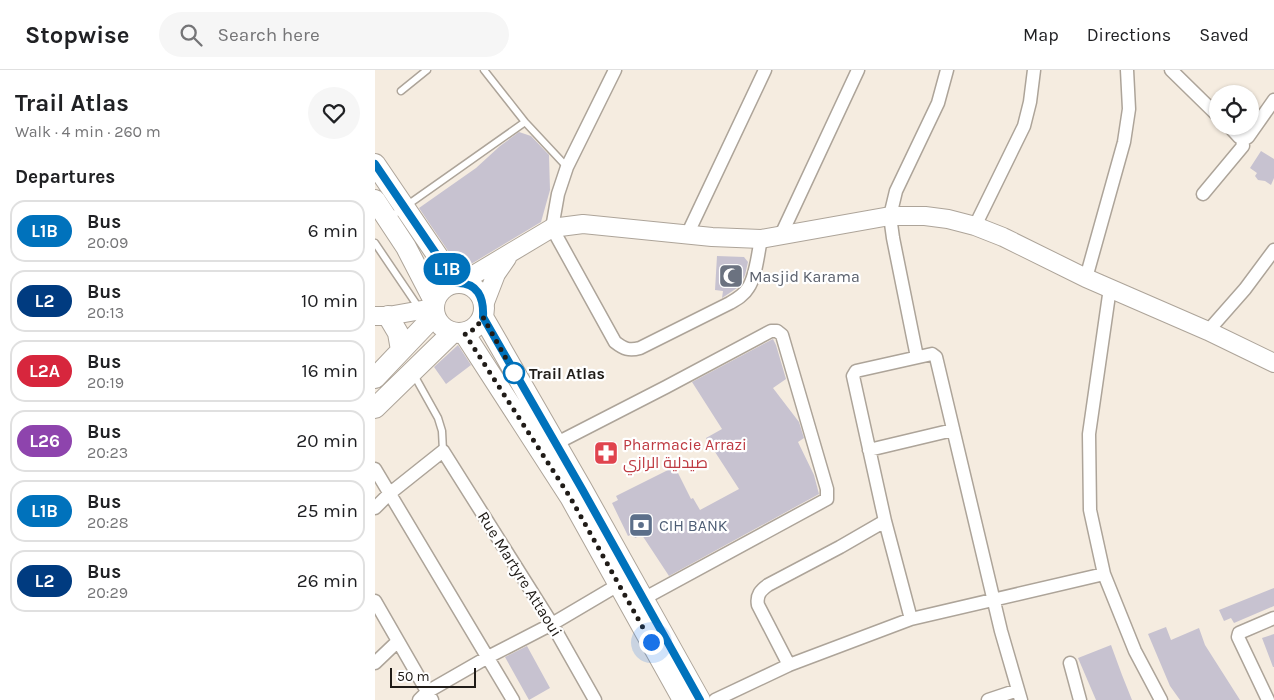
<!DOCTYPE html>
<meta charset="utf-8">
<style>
body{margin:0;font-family:Karla,Cairo,sans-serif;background:#f6f6f6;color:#202124;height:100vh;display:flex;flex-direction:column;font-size:19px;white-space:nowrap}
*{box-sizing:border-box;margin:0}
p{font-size:16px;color:#757577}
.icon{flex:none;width:28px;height:28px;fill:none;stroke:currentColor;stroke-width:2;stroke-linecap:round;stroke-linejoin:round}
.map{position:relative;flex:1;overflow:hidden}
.drawer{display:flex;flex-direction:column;background:#fff;width:375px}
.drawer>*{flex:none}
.badge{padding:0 10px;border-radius:16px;font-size:18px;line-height:32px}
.tools{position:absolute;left:834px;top:15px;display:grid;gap:10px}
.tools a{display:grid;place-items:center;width:50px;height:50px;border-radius:50%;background:#fff;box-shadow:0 1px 4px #0004;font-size:25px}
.scale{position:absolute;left:15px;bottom:12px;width:86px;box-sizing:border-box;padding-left:5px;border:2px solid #201c18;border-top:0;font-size:14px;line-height:18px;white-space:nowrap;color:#201c18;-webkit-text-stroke:4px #fff;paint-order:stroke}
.you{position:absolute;width:25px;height:25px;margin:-12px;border:4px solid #fff;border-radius:50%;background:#1a73e8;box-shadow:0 0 0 8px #1a73e833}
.map>.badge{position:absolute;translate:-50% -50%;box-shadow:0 0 0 2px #fff}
h2{padding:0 15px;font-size:19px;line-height:45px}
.round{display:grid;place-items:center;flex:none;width:52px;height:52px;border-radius:26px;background:#f6f6f6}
.headline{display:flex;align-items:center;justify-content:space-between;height:85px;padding:0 15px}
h1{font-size:24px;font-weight:700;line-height:38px}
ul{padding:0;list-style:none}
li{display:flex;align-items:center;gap:15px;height:62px;margin:0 10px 8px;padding:0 5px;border:2px solid #e0e0e0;border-radius:15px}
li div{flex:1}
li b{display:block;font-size:19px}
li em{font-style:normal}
li .badge{min-width:55px;font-weight:700;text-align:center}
header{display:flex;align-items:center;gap:30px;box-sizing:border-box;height:70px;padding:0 25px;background:#fff;border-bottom:1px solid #e0e0e0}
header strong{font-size:24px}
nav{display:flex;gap:28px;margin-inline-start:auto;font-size:18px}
.search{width:350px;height:45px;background:#f6f6f6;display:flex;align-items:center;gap:12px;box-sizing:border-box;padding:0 18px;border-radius:28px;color:#757577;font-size:19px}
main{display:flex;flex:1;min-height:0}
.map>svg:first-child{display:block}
</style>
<header>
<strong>Stopwise</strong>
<div class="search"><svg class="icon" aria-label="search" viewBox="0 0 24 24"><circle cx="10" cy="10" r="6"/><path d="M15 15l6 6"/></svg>Search here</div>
<nav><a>Map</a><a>Directions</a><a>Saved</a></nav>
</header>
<main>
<section class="drawer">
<div class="headline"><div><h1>Trail Atlas</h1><p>Walk · 4 min · 260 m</p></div><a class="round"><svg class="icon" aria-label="heart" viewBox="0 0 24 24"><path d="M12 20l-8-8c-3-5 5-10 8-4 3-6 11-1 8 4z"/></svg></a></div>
<h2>Departures</h2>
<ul>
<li><span class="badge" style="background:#0072bc;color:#fff">L1B</span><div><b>Bus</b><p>20:09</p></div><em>6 min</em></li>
<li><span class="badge" style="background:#003b80;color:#fff">L2</span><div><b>Bus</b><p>20:13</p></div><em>10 min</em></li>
<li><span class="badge" style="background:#d7263d;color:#fff">L2A</span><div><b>Bus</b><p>20:19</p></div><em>16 min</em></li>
<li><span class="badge" style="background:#8e44ad;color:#fff">L26</span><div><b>Bus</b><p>20:23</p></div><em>20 min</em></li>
<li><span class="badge" style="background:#0072bc;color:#fff">L1B</span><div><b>Bus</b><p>20:28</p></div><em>25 min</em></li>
<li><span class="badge" style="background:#003b80;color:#fff">L2</span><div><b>Bus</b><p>20:29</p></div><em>26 min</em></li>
</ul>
</section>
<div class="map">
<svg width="899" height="630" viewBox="0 0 899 630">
<rect width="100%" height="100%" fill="#f5ece0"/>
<path fill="#c7c2d0" d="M144,62l12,4 18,19 1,35 -9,32 -70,42h-14l-38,-56 57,-40 24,-22z
M886,81l13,8v19l-3,7 -6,-4 -7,-1 -3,-4 2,-3 -7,-5z
M342,186l27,1 4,5 -3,13 -5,11 -18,12 1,-7 -8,-1z
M398,269l3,6 10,34 -13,9 26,34 5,16 -6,4 16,33 5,19 -150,82 -27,-41 -7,3 -2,-4 -5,2 -16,-33 6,-3 -2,-4 56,-28 3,4 2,-1 14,28 2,-1 7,12 39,-21 -33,-51 16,-9 -30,-47z
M83,275l13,20 -25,19 -12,-17z
M899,518v18l-40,17 -3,-5 -7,3 -5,-11z
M791,557l5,13 28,-12 6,17 35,55h-60l-10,-14 -22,-52z
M899,564v33h-1l-11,-29z
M736,575l11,30 10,25h-36l-18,-42z
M152,576l23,42 -21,12 -24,-43z"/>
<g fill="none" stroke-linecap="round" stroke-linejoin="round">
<defs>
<path id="lane" d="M109,0l41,52 42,45
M26,21l26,-21
M14,148l136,-96
M0,173l44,65
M39,305l24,43 4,13 1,20"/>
<path id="street" d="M240,0l-48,97 -9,27 -6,34 63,114c9,7 14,9 25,6l90,-45c7,-4 14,-8 18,-15 8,-11 10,-35 13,-49
M796,0l46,45
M854,56l10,11 6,2 3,-2 26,-37
M828,124l40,-48 -1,-8
M600,156l49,-100 6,-24 4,-32
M312,165l78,-165
M406,165l77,-165
M711,208l38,-136 5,-33 -2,-39
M735,218l-21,146 1,76 14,64 31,77 26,49
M833,261l37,-42 29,-39
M542,287l-24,-119 -3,-22 6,-25 42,-88 9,-33
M180,374l111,-57 105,-56h6l5,4 45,154v10l-184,100
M494,380l84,-20
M0,399l138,231
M0,438l14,-14 54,-43 109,173 43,76
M0,531l57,99
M536,549l-26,-98 -32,-145 3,-5 76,-17 4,3 65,274 20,69
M0,593l23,-22
M695,593l10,37
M414,595l-31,-60c-2,-10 3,-15 10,-20l72,-38 45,-26
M44,630l8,-8 61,-35 64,-33 66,-39
M340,630l74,-35 122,-46 193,-45
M613,630l30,-10
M893,630l-30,-63 1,-4 35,-15"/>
<path id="secondary" d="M85,213l92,-55 31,-4 129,13 49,2 129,-23h35l23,3 27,7 28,11 83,41 122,53 66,32
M109,235l12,-31 11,-16
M0,246h13l45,-8"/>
<path id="primary" d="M0,94l81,119
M0,130l31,47 28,54
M59 238a25 25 0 1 1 50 0a25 25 0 1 1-50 0Z
M13,246l10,17 3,17
M108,247l99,172 118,211
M89,263l106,164 113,203
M0,308l59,-62
M0,338l77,-75"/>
</defs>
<use href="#lane" stroke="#ada499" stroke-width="9"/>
<use href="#street" stroke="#ada499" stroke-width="15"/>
<use href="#secondary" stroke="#ada499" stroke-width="20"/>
<use href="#primary" stroke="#ada499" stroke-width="22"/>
<use href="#lane" stroke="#fff" stroke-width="6"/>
<use href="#street" stroke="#fff" stroke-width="12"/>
<use href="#secondary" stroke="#fff" stroke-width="18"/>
<use href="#primary" stroke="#fff" stroke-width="20"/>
</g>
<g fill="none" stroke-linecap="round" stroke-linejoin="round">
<defs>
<path id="line" d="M0,94l81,119c22,-1 28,15 27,34l99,172 118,211"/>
</defs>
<use href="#line" stroke="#fff" stroke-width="11"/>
<use href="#line" stroke="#0072bc" stroke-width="8"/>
<path stroke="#201c18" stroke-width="5" stroke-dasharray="0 9" d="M139,303l-31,-56 -7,11 -11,6 105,163 81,145"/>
</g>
<defs>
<symbol id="mosque-square" viewBox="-11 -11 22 22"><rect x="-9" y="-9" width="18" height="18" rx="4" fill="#6b7280" stroke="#fff"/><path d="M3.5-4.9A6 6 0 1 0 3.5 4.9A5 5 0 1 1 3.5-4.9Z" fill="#fff"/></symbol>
<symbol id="pharmacy-square" viewBox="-11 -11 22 22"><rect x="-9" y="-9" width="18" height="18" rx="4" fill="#e0444e" stroke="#fff"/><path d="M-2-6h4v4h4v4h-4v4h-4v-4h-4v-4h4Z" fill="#fff"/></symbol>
<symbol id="bank-square" viewBox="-11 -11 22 22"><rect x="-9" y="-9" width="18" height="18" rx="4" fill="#5c6f8a" stroke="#fff"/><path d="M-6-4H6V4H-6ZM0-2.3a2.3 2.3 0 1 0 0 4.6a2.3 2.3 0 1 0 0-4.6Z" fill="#fff"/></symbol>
</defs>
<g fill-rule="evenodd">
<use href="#mosque-square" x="342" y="192" width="28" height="28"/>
<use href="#pharmacy-square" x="217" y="369" width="28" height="28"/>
<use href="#bank-square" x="252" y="441" width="28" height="28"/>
</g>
<circle fill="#fff" stroke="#0072bc" stroke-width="2.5" cx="139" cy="303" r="10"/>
<g text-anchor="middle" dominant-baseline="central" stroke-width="4.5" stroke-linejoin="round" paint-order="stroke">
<g font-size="16" fill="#5b616d" stroke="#fff" text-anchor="start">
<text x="374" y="206">Masjid Karama</text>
</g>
<g font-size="16" font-weight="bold" fill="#201c18" stroke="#fff" text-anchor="start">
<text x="154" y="303">Trail Atlas</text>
</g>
<g font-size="16" fill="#be3a42" stroke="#fff" text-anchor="start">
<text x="248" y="374">Pharmacie Arrazi<tspan x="248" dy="18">صيدلية الرازي</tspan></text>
</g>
<g font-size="16" fill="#4e5e75" stroke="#fff" text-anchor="start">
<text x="284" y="455">CIH BANK</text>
</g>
<g font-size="16" fill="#201c18" stroke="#fff">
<text transform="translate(145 504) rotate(58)">Rue Martyre Attaoui</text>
</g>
</g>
</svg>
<div class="tools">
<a><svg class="icon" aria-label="locate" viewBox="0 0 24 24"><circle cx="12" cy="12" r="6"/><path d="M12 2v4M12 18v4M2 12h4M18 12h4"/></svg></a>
</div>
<div class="scale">50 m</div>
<div class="you" style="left:276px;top:572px"></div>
<b class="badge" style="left:72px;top:199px;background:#0072bc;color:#fff">L1B</b>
</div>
</main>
